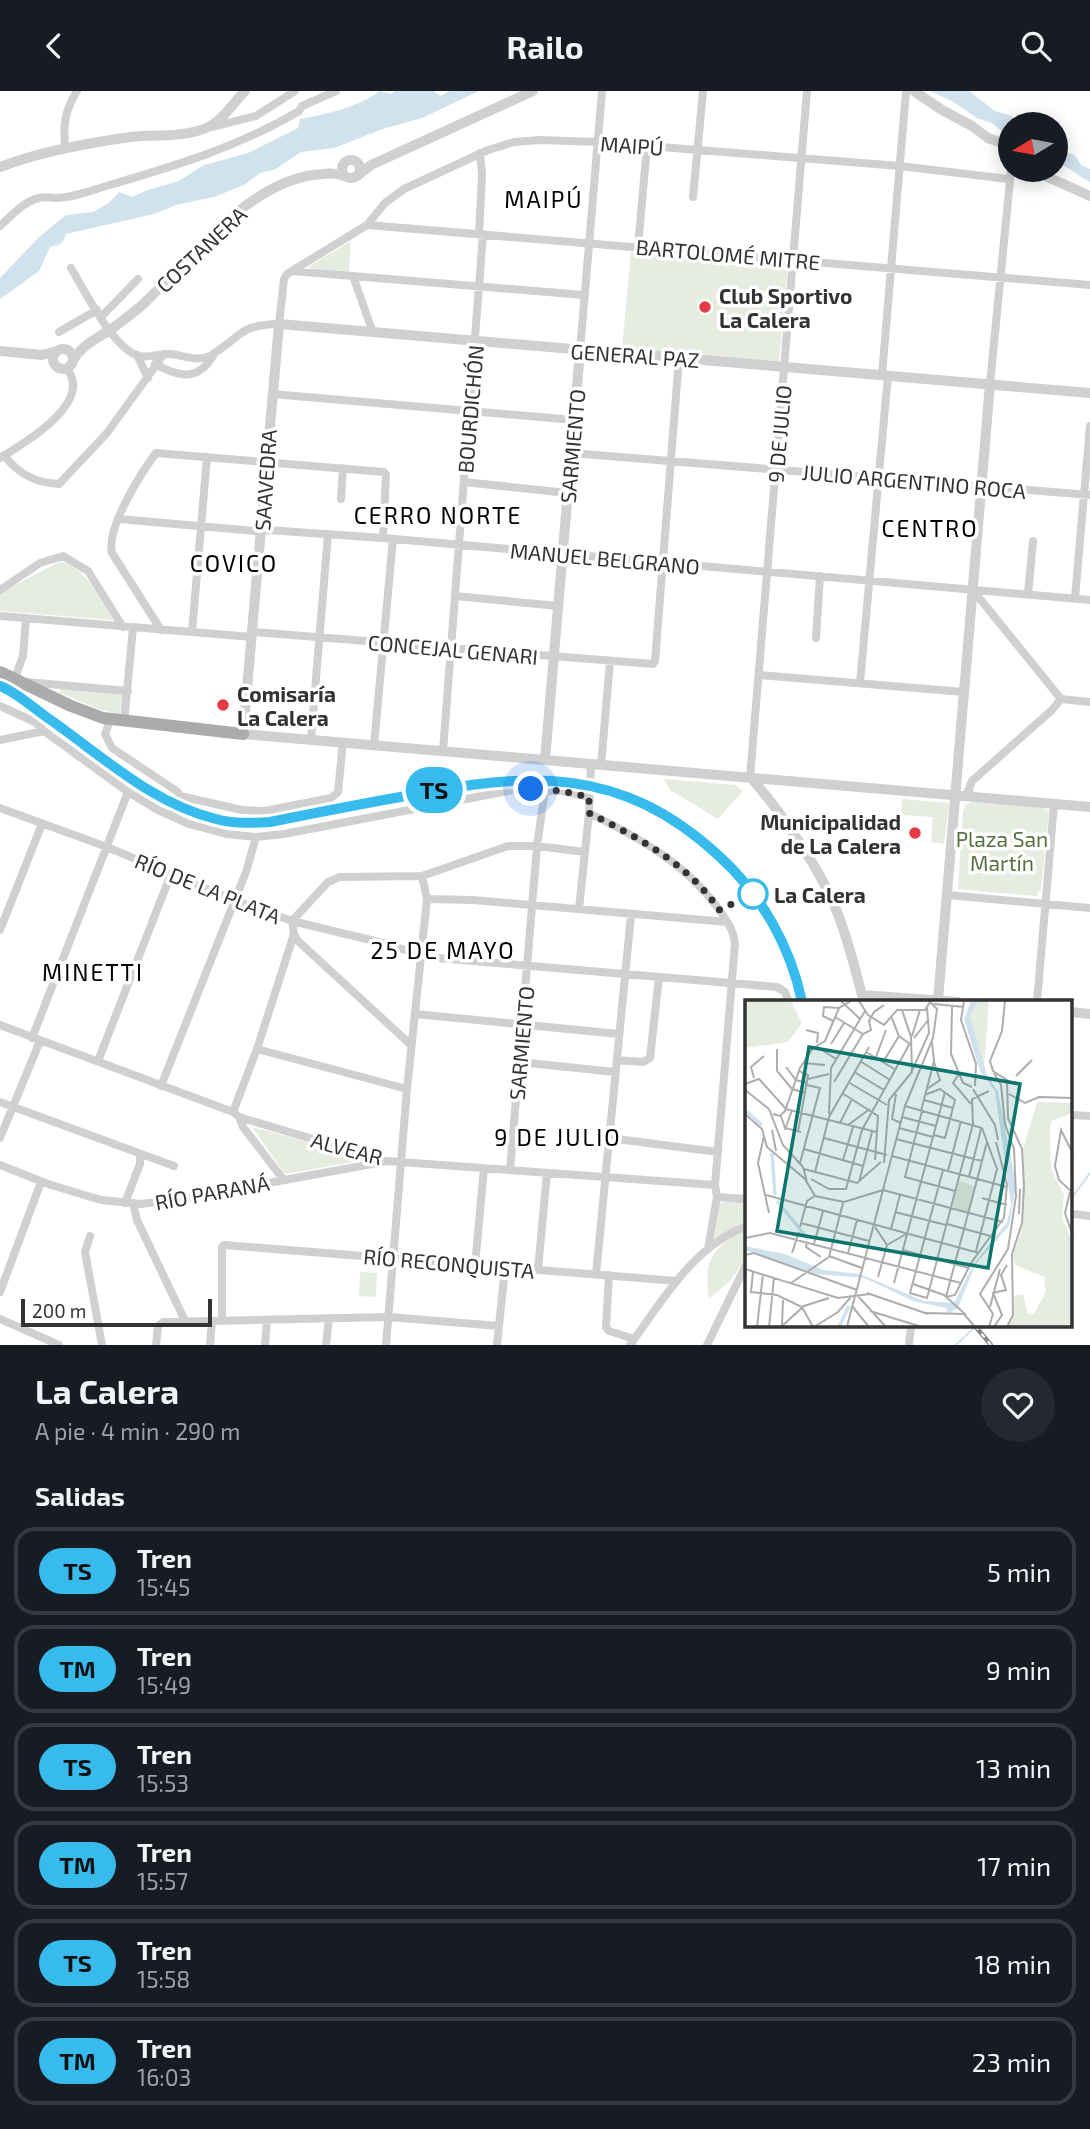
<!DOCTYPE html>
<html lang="es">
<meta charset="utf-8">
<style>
body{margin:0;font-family:"Exo 2",sans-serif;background:#242831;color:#f1f3f6;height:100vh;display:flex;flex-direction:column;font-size:26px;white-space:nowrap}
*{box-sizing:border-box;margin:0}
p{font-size:23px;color:#9ea1a6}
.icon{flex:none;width:38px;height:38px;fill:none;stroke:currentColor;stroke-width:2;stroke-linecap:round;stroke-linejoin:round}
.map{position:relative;height:1254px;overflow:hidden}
.details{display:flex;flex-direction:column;background:#171b24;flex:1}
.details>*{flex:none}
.badge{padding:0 14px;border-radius:23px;font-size:24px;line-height:46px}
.needle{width:46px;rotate:260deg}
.buttons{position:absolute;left:998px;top:21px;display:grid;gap:14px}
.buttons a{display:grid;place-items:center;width:70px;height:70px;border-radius:50%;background:#171b24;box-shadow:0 4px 18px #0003;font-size:35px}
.scale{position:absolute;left:21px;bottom:18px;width:191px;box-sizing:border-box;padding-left:7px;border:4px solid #333;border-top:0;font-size:19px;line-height:24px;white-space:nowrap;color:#333;-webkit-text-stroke:5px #fff;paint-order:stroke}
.you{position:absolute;width:35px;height:35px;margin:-18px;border:5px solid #fff;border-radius:50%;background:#1a73e8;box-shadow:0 0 0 10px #1a73e833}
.map>.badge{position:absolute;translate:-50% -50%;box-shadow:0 0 0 4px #fff}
h2{padding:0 35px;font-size:26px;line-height:63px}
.round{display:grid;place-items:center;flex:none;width:74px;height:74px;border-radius:37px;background:#242831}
.headline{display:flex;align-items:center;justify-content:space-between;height:119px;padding:0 35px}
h1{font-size:33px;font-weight:700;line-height:52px}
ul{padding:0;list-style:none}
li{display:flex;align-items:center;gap:21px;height:88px;margin:0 14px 10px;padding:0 21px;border:4px solid #363941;border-radius:21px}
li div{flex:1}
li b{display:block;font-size:26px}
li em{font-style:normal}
li .badge{min-width:77px;font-weight:700;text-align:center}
header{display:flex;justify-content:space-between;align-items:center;height:91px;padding:0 35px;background:#171b24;font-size:32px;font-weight:700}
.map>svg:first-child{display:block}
</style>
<header><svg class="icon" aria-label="back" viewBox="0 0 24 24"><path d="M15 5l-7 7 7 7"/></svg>Railo<svg class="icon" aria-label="search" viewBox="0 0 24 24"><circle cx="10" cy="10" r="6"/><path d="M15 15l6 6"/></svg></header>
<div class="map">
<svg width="1090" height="1254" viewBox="0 0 1090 1254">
<rect width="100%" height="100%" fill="#fff"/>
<path fill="#e6ecdf" d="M351,150l-2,31 -40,-4 2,-3z
M631,161l157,12 -9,99 -157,-14z
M59,471c26,3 41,37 55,58l-114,-9v-18z
M60,597l63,6 -3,20 -19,-4 -41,-17z
M664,688l72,6 7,6 -25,28 -48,-29z
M902,708l47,4 -5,41 -13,-2 2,-25 -33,-2z
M972,711l69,5 8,4 -8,78 -5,7 -78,-7 5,-77 2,-7z
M252,1036l119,32 -86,15z
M725,1110h22v21l-33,19 6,-37z
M747,1139v27l-17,24 -21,18c-6,-37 3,-54 38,-69z
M360,1181l17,1 -1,24 -17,-1z"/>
<path fill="#cfe2ee" d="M380,0l11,3 4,-3h42l-3,1 7,4 9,-5h29l-57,27 -39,11 -49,19 -33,4 -27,18 -14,3 -16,12 -30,12 -38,8 -22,9 -88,20c-3,10 -6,11 -16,13l-11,24 -39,28v-21l38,-40 28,-23 27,-3 16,-9 10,-11 13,5 16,-7 31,-9 25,-16 44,-12 50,-25 2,-9c24,-4 61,-13 80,-28z
M930,0h39l26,20 17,5 2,7 3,1h-7v14l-18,-15 -15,-5 -25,-17z
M1055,60l20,4 6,10 9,4v13c-12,-6 -22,-16 -35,-20z"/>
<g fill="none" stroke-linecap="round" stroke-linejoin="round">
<path stroke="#cfe2ee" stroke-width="2" d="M1071,1108l19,-26
M956,1254l20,-19"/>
<path stroke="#d0d0d0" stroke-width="8" d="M212,36l44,-11 39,-25
M65,56c-2,-22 0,-37 12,-56
M693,106l10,-106
M367,134l723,60
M0,135c12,-11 23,-24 39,-28 6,-2 11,0 16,0 15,0 33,-6 48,-11 68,-20 134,-39 196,-76l3,-5 34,-15
M479,143l3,-60 -2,-21
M638,156l9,-101
M71,177c14,23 42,81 68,88 11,2 22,-3 32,-2 15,2 28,9 42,0 30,-19 26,-29 66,-30l5,-45 3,-5 80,-49 18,-22 19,-14 84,-39 26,-8 26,-2 59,2 301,24 108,13
M292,180l292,24
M353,185l20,57
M101,226l37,-38
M59,241l38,-22
M580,260l22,-260
M137,264l11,23
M155,273c25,14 44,17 59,-10
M882,284l24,-284
M990,293l21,-214
M272,303l302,26
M571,362l519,42
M4,364c13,18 32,28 55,29l48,-51 57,-79
M0,367c23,-14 94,-55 67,-89
M464,391l104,11
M341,408l2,-31
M119,428l136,12 12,-1 116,8 707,62
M972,498l89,110
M0,499l40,-27 23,-7 25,15 35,56
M1028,503l5,-53
M455,505l103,10
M1075,507l15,-172
M0,525l252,21
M161,539l-49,-77c-6,-25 29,-80 44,-100l228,19 2,3 -3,63
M192,541l15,-175
M253,541l400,32 2,-3 24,-303
M816,547l4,-62
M759,584l205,17
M15,587l8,-22 3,-38
M26,591l102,9
M860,592l28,-308
M1061,608l29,3
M0,615l35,16 9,9
M110,629l-5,14 7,14 66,44c5,10 -1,18 -9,23
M124,631l9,-94
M311,648l17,-205
M0,649l44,-9 84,61 30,18 31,14 37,10 30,3 28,-3 229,-44 49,1 27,6
M374,654l19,-206
M443,660l40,-517
M601,674l9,-103
M750,686l57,-686
M180,705l62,14 23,1 66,-13 7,-6 5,-50
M974,706l-6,-6 4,-10 80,-71 9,-11
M0,717l107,39 126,53 59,21 95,23 39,13 351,30 8,5 4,10
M589,722c51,25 101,53 133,101 7,10 12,18 13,30l-20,241 2,12 -9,52
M948,804l142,13
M427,808l46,1 254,22
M579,818l10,-96 2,-49
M0,839l42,-106
M294,843l4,7 113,104
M1037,911l17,-198
M415,923l204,20
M0,934l233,87 6,5 147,44 329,24
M32,947l96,-246
M257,958l150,40
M617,969l26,2 7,-4 9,-81
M98,970l73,-187
M519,971l96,10
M161,995l85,-214 10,-35
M0,1011l174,64
M233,1021l24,-63 37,-115 -2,-13 36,-39 12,-5 82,-1 86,-30h29l48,6
M1071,1024l19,1
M239,1026l4,10 40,52
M0,1047l40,-97
M609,1047l109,14
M0,1074l48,19 53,16 40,4 45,-6 197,-36
M510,1079l27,-324 8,-56
M717,1106l30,2
M125,1112l15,-39v-9
M133,1112l4,17 48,101
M1074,1123l16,2
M90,1145l-5,16 17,93
M475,1174l9,-97
M538,1179l9,-97
M596,1183l35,-359
M609,1184l-3,52 3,4 25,8
M0,1201l41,-110
M0,1228l59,26
M222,1229v-73l2,-2 453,36
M156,1254l2,-19 5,-4 226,-5 110,9
M210,1254l2,-24
M265,1254l2,-25
M326,1254l3,-27
M386,1254l21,-256 20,-190 -5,-23
M497,1254l8,-77
M630,1254c32,-44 63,-99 117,-119
M707,1254l40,-82
M909,1254l2,-19"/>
<path stroke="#d0d0d0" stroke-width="10" d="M914,0l28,19 30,16 16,12 14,5 8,10
M342 78a9 9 0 1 1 18 0a9 9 0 1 1-18 0Z
M0,76c42,-16 87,-24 131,-30 25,-3 51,1 75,-9 17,-7 27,-25 39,-37
M1032,79l58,26
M357,85l14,-11 162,-74
M53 268a10 10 0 1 1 20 0a10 10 0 1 1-20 0Z
M0,260l42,4 15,-4
M73,269c9,-15 23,-21 37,-30 10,-7 20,-15 30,-23 48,-44 104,-122 173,-132 11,-1 20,-3 31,1
M1090,302l-811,-69 -36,410 847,73
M545,669l35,-409
M750,686c30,33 68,89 85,130 12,28 19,58 27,88l96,7
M938,909l52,-616
M1071,921l19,2"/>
<path stroke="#ababab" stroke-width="12" d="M0,581l71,34 32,12 140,16"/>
<defs>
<path id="rail" d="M0,595c16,7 31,20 45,30 54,37 105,87 171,103 17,5 36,4 54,3 45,-9 90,-18 136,-26 124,-24 213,-31 313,60 42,38 72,91 83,146
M975,1235l16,19"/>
</defs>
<use href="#rail" stroke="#888" stroke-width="4.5"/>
<use href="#rail" stroke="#fff" stroke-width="2" stroke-dasharray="5" stroke-linecap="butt"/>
</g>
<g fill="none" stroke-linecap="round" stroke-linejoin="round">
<defs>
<path id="line" d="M0,595c16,6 31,20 45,30 54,37 105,87 171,103 17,5 36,4 54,3 45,-9 90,-18 136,-26 123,-24 214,-31 313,60 42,38 72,91 83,146"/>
</defs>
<use href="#line" stroke="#fff" stroke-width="16"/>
<use href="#line" stroke="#37bbed" stroke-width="10"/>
<path stroke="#333" stroke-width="7" stroke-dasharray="0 12.6" d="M531,698l31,2 27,6v16c48,24 100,51 130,97l34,-16"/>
</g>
<g fill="#e63946" stroke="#fff" stroke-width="2.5">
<circle cx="705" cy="216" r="7"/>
<circle cx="223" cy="614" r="7"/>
<circle cx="915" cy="742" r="7"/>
</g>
<circle fill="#fff" stroke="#37bbed" stroke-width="3.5" cx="753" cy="803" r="14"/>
<g text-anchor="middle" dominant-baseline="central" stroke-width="7" stroke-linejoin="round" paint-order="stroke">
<g font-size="21" fill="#333" stroke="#fff">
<text transform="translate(632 54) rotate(4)">MAIPÚ</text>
<text transform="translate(201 158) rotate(-43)">COSTANERA</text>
<text transform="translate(728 163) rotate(5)">BARTOLOMÉ MITRE</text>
<text transform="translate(635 264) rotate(4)">GENERAL PAZ</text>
<text transform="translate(470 318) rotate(-85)">BOURDICHÓN</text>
<text transform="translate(779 343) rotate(-85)">9 DE JULIO</text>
<text transform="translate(572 355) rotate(-85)">SARMIENTO</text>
<text transform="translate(265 389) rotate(-86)">SAAVEDRA</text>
<text transform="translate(914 390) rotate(5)">JULIO ARGENTINO ROCA</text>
<text transform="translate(605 467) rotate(5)">MANUEL BELGRANO</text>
<text transform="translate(453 558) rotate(5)">CONCEJAL GENARI</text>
<text transform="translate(208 797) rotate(22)">RÍO DE LA PLATA</text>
<text transform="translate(521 952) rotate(-85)">SARMIENTO</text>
<text transform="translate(347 1057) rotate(15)">ALVEAR</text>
<text transform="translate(212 1101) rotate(-10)">RÍO PARANÁ</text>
<text transform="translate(449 1172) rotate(5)">RÍO RECONQUISTA</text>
</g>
<g font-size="21" font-weight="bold" fill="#333" stroke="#fff" text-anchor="start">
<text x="719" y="204">Club Sportivo<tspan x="719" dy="24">La Calera</tspan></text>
<text x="237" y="602">Comisaría<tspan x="237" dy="24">La Calera</tspan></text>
<text x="901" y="730" text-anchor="end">Municipalidad<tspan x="901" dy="24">de La Calera</tspan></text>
</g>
<g font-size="21" fill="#56703f" stroke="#fff">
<text x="1002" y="747">Plaza San<tspan x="1002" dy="24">Martín</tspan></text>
</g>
<g font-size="21" font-weight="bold" fill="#333" stroke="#fff" text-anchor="start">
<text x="774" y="803">La Calera</text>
</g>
<g font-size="23" letter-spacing="2" fill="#000" stroke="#fff">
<text x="544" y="108">MAIPÚ</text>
<text x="438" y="424">CERRO NORTE</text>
<text x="930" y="437">CENTRO</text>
<text x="234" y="472">COVICO</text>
<text x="443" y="859">25 DE MAYO</text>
<text x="93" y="881">MINETTI</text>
<text x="558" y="1046">9 DE JULIO</text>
</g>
</g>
<g transform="translate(745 909)">
<rect width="327" height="327" fill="#fff"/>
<path d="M0,1h46l11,22 -14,19 -43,6zM233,1h11l-5,67 -14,-52zM292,102l35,1v10l-20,8 -2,6 1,42 13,26 -2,23 10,23v86h-65l5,-6 2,-25 9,-2 5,20h6l12,-22 -2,-15 -29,-12 -2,-10 9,-26 1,-80zM214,181l16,5 -7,26 -16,-5z" fill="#e6ecdf"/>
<path d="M226,1h7l-8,15 17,59 11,17 18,92 -7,42 -34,39 -17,43 -10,6 -2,-6 -33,-7 -48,-23 -50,-4 -70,-24v-4l40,8 38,16 37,4 64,27 30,2 19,-38 34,-43 4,-17 -16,-114 -15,-20 -16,-52z" fill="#cfe2ee"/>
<path fill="none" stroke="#cfe2ee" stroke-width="3.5" d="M0,110l17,15M27,153l3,42M32,201l31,38M94,327l10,-21"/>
<path fill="none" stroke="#adadad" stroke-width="2" d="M96,1l19,18M114,1l9,14 16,10 13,-15h28l5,-8M219,1l-3,19 15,44 -1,22M260,1l-3,30 -12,30 3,10 14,9 1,38 14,31 2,37 -2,37 -10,31 1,61 -6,12M189,4l30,3M207,7l-1,47 12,29 9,4M146,16l8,20 11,8M90,17l28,17M88,21l-10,-5 1,-9 15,1M61,30l12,3 -1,10M167,36l8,-26M169,38l15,-19M86,44l13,-21M71,46l20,13M32,49v22l15,18 14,4M121,52l30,18M131,57l10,-27M115,61l30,19M138,62l16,-26M58,63l22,2M41,67l10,13 11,3M109,72l30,18M166,73l18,-40 -2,-25M214,74l-6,9 18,21M271,76l16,-16M9,78l-3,-11 13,-11M63,79l21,-5M89,82l29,-48 8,-4 -2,-9 5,-9 10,-7M103,82l39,23M0,84l14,-5 27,30M182,89l13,-9 -6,-18M228,89l22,36 3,15M0,90l24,19 14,36 20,22 4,15M97,93l36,23 -3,44M151,94l-4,25 9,4M264,94l16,9 14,-6 34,1M180,95l15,-6 15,11 -10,38 -11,-3M179,100l29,8M160,106l28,-68 4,-29 -8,-8M41,109l90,23M176,111l13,-50 -2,-19M177,111l-17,66 50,14M0,114l17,15 5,18 38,32 10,17 29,6 39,-12M28,114l7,2 5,-5 15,-43 13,-20 12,-7 14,-33 12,-7M84,114l2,-46 34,-57M36,116l4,12 16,4M157,117l34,9M95,123l12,-24M103,125l22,-16M154,128l34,9M27,130l4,21M40,130l7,-20M53,132l10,-57 -9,-4M19,136l-6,27 11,50M79,138l63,17M151,139l86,22M59,149l59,17M328,154l-12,-24 -6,36 4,14 14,13M147,156l115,31M98,160l10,-33M55,163l20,-75 -13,-3M139,163l5,-63 23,-28 -1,-35 -9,-27M59,169l53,14 24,-21M198,170l-33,123 17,5 46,-174 -1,-25 17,-8M203,171l13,-50M70,172l14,-55 40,-70M224,177l12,-48M66,179l18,10h17l16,-59 48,-87M114,182l13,-50M138,190l120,32M325,192l-5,21 8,23M21,195l213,58M237,198l25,7M150,212l51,13M274,214l1,-25M56,223l68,18M202,224l47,13M55,227l7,-26 8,-5M130,227l12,18M146,229l9,-34M0,238l25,-5 191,50M62,242l-1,5 15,10M69,244l9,-33M142,245l21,-12M158,250l66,18M231,251l21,-82 -15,-41M47,253l7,-21M103,253l9,-33M0,255l9,-2 103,37M84,256l33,12M0,269l93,29 32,-4M8,272l-2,20 26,3 25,12 11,20M133,277l9,-32M46,283l38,-26 14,-54M149,283l51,-191M168,284l31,11 22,20M122,293l61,21M113,296l28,31M201,297l9,-2 16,-32 33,-45 3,-34 -11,-42M201,297l41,-155M108,304l52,-198 77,22M107,306l17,21M245,307l10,-38M125,311l52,16M181,313l38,1 11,13M37,326l1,-26M12,327l6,-53M24,327l5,-49M36,327l23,-21 25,-8M69,327l24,-15 13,-15M102,327l6,-24M244,327l4,-13 -13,-20 28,-45 8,-53 -2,-47 -9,-25 -4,-39 -7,-12M249,327l8,-12 -9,-22 13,-3 -5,-15 6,-10"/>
<path fill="#0f766e" fill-opacity="0.15" stroke="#0f766e" stroke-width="3.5" d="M64,47l211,37 -32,184 -211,-37z"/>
<rect width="327" height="327" fill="none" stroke="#333" stroke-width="3.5"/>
</g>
</svg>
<div class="buttons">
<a><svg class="needle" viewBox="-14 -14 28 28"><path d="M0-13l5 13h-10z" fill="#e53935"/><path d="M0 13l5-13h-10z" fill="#9ea1a6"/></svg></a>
</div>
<div class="scale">200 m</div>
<div class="you" style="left:531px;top:698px"></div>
<b class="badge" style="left:434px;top:699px;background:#37bbed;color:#111">TS</b>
</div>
<section class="details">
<div class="headline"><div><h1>La Calera</h1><p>A pie · 4 min · 290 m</p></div><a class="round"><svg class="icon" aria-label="heart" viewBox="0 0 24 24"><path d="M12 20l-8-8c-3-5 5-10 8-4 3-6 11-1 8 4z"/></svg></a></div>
<h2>Salidas</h2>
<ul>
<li><span class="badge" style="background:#37bbed;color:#111">TS</span><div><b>Tren</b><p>15:45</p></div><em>5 min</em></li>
<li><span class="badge" style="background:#37bbed;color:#111">TM</span><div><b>Tren</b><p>15:49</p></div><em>9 min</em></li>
<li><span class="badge" style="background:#37bbed;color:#111">TS</span><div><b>Tren</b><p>15:53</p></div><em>13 min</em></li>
<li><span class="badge" style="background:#37bbed;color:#111">TM</span><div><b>Tren</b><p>15:57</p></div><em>17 min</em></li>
<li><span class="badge" style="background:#37bbed;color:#111">TS</span><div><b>Tren</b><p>15:58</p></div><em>18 min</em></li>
<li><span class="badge" style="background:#37bbed;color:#111">TM</span><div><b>Tren</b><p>16:03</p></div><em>23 min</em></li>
</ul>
</section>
